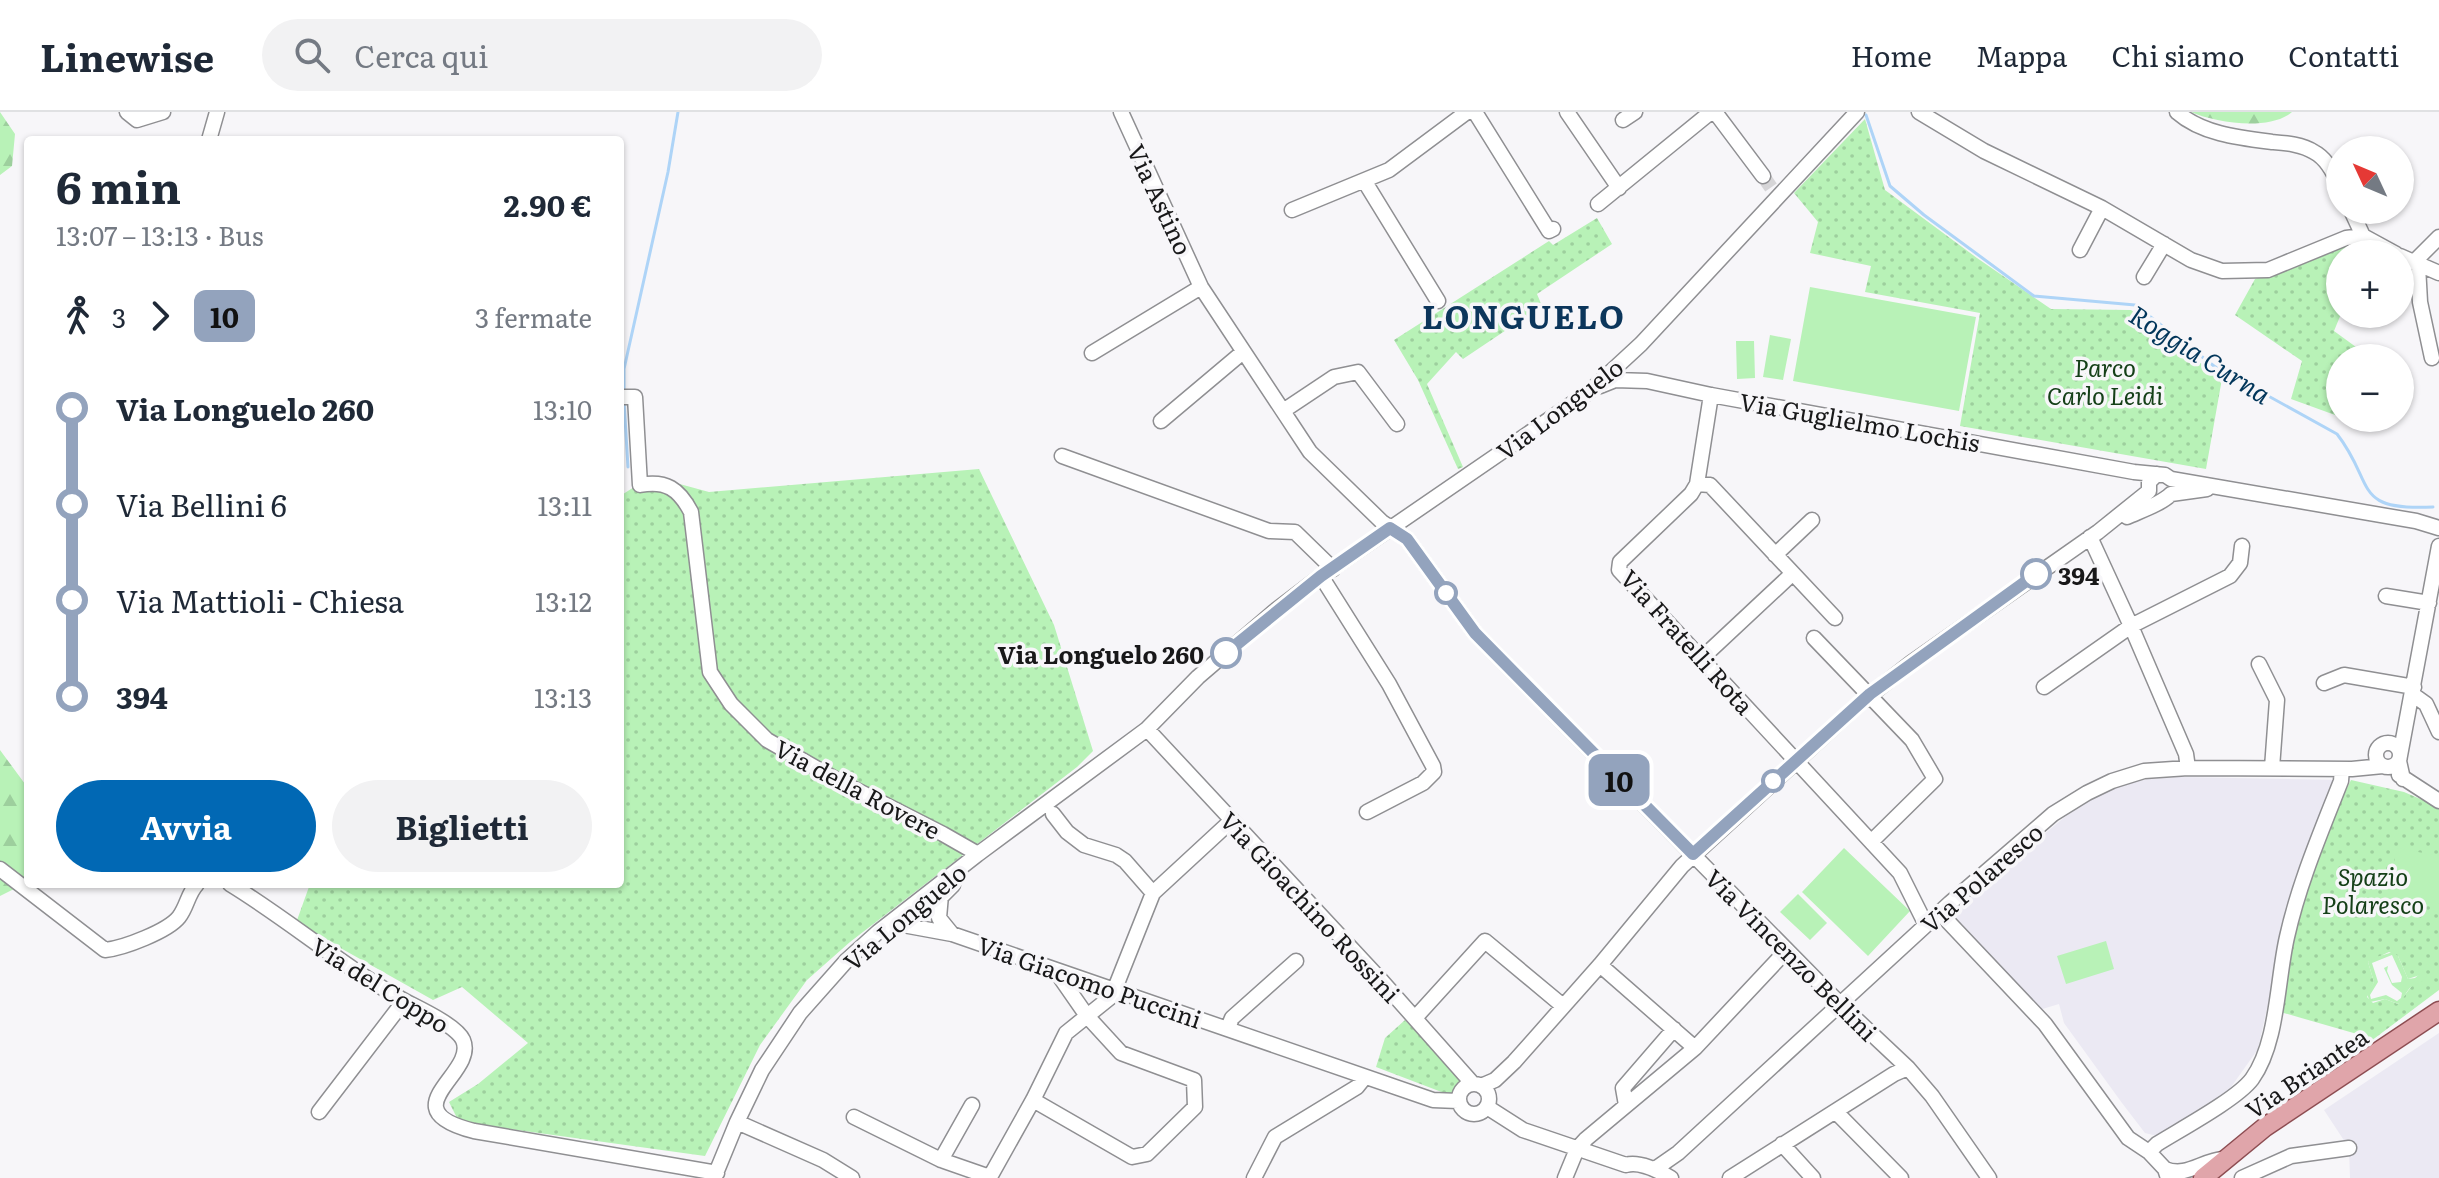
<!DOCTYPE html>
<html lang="it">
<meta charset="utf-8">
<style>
body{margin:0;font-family:Literata,serif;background:#f2f2f3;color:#1f2937;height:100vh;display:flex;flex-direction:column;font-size:30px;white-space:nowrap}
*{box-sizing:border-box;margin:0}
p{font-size:26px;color:#747a83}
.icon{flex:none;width:44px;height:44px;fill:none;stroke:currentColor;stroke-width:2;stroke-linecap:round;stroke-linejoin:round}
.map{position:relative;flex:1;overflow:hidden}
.side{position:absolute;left:24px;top:24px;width:600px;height:752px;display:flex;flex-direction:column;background:#fff;border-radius:8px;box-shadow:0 2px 6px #0004}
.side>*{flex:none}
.badge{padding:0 16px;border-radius:12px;font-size:28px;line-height:52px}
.needle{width:52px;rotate:314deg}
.tools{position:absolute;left:2326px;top:24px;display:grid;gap:16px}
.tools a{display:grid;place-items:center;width:88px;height:88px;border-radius:50%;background:#fff;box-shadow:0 2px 6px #0004;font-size:40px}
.map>.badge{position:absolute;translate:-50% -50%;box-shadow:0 0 0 4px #fff}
.legs{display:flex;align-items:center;gap:12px;height:88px;padding:0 32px;font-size:26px}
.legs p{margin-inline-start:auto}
.summary{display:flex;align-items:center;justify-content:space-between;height:136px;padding:0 32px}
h1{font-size:44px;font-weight:700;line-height:60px}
.primary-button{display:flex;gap:16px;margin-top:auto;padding:16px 32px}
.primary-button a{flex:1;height:92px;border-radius:48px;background:#0168b4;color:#fff;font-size:32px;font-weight:700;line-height:92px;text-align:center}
.primary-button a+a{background:#f2f2f3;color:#1f2937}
ul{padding:0 32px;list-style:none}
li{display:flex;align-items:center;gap:28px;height:96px;font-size:30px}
li i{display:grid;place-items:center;width:12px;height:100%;margin:0 10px;background:currentColor}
li i::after{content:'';width:20px;height:20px;margin:-10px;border:6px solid;border-radius:50%;background:#fff}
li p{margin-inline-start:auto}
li:first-child i{background:linear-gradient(#0000 50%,currentColor 0)}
li:last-child i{background:linear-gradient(currentColor 50%,#0000 0)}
header{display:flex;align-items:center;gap:48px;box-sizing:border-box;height:112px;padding:0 40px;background:#fff;border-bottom:2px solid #e0e1e3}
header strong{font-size:38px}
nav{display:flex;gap:44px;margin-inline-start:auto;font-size:28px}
.search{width:560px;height:72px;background:#f2f2f3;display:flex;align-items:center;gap:20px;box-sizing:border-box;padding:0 28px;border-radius:44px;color:#747a83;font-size:30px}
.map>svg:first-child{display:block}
</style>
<header>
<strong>Linewise</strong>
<div class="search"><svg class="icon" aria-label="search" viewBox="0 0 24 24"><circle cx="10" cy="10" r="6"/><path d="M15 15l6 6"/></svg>Cerca qui</div>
<nav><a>Home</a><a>Mappa</a><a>Chi siamo</a><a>Contatti</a></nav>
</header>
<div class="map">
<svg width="2439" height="1066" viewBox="0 0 2439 1066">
<defs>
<pattern id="green-dots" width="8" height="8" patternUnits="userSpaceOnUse" patternTransform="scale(2)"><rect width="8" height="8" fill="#b8f2b7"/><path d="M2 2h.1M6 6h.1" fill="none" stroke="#9dcf9d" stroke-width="1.8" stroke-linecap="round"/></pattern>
<pattern id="forest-firs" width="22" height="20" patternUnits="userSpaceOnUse" patternTransform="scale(2)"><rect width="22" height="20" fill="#b8f2b7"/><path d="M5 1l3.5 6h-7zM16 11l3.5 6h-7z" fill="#9dcf9d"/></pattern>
</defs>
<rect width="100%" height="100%" fill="#f7f6f9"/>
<path fill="#ebe9f3" d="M2178,665l162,3 -57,156 -25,113 -34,48 -67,39 -12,-3 -23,-30 -58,-80 -5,-19 -20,6 -90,-97 117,-97 42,-27 39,-10z
M2439,921v145h-89l-1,-30 -25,-38z"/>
<path fill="url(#green-dots)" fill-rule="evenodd" d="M1865,7l20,71 92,68 74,51 80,1 28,20 9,19 55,24 -17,96 -246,-43 20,-113 -115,-21 6,-26 -61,-13 8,-31 -24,-29z
M1597,106l15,26 -75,50 5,12 -79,53 -7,-7 -29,32 36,83 -5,2 -40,-89 -24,-40 155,-99 4,4z
M2346,133l35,9h-41l1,60 -7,17 33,24 -2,3h-25v48l-5,9 -44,-16 11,-38 -67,-46 20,-36z
M2400,154l13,8 -3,23 -10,-3z
M979,357l75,156 39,126 -16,16 -227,175 -43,38 -47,65 -55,111 -246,-34 -10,-20 29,-18 50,-41 -66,-56 -29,13 -137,-77 14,-39h310v-388l22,-14 23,-2 44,12z
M2351,668l53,12 35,15v183l-68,51 -14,-7 -80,-23 14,-69 27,-94zM2389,840l9,4 10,23 12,-4 -22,29 -13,-5 -12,4 -6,-6 7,-15 -6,-20z
M1405,908l59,61 -9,7 -3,8 -76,-29 9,-29z"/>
<path fill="url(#forest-firs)" d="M0,0l15,22 -3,32 -12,9z
M2191,0h101c-22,19 -76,11 -101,0z
M0,638l28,38v94l-28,14z"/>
<path fill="#b8f2b7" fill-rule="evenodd" d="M1810,175l166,30 -17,94 -166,-30z
M1770,223l21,4 -8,41 -20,-3z
M1736,229h18l1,37 -18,1z
M1844,736l66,63 -42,45 -66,-64z
M2397,736l42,8v48l-51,-10z
M1798,782l29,29 -17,17 -30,-28z
M2106,829l8,28 -48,15 -9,-28z
M2393,840l5,4 10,23 7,-1 8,-7 4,3c-4,11 -11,8 -18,15 -5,6 -5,11 -11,15l-13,-5 -15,3 -3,-8 7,-12 -6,-20 5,-4zM2392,843l10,22 -1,5 -9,1 -5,-12 1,-5 -4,2 8,17 10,8 -1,5 -4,3 -11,-6 -15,4 -1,-4 8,-13 -6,-19z"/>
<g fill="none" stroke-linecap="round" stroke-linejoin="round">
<path stroke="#aed4f7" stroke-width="3" d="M1866,3l24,71 34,29 110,81 101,9 79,61 123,68c39,50 14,77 96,73
M624,279v-22l44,-197 10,-60
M624,290l4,65"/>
<path stroke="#d6d5d7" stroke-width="14" stroke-dasharray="14 7" stroke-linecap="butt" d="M1763,64l9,13"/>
<defs>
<path id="minor" d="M127,0l10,8 26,-8
M1121,0l80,175 109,165 72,70 25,17 68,94 366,372 67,63 24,28 57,82
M1475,0l74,119 4,-2
M1567,0l52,76
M1715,0l48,64
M1919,0l65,39 118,57 89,52 31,11 46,-1 78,-32 17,-2 33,18
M2177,0c25,22 63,26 95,30 13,1 30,2 42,10 12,6 21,23 26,35
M1623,8l12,-8
M209,28l8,-28
M1365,70l73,119
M1598,92l113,-92
M1292,98l97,-40 78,-58
M2351,98l12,26
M2080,138l22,-42
M2400,144l39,17
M2413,151l26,-26
M2418,154l2,36 12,56
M2144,165l20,-33
M1092,241l109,-66
M1600,274l15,-6 32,1 64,14 423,77 31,3 6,4 245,42 23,7
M1711,283l-14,89 -6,10 -71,68 -1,8 281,303 26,52
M620,285h15l5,88c26,-5 39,4 51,27l19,160 21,32 36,36 70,40 106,54 35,20
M1283,299l51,-34 24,-5 39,52
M1161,309l82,-69
M1062,344l207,75 26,1 38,37
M1697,372l13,1 125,133
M2127,405c13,-6 34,-13 44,-23l36,-5
M2090,425l41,89 55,128 2,14
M1775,443l37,-35
M1321,464l68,108 44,82 1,6 -11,11 -56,29
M2386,484l43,7
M1814,526l98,102 23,39 -63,62
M1701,547l91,-85
M2259,552l18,36 -5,68
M2324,571l20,-8 70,12
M2044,575l87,-61 99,-50 10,-13 2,-17
M2412,582l14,10 13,28
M1147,617l232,249 94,106
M2376 643a12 12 0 1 1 24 0a12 12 0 1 1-24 0Z
M2399,663l40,26
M2403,667l-4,-18 40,-215
M1053,702l14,18 17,13 32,10 9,6 28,32
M0,757l105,81c19,-2 63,-19 74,-33 8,-10 9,-24 18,-33
M230,772c59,36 112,82 173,116 15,8 53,25 60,40 15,34 -76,69 11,91l243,42
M941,783l-2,23 13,16
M1939,800l106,112 83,114 21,14 16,17 3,9
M904,813l35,-26 14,-14
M886,817l17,-4 49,9 481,166 25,1
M1600,853l95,83
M1415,906l70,-77 78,65
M1228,916l4,-10 64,-57
M1459 987a15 15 0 1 1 30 0a15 15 0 1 1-30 0Z
M1481,974l14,-6 19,-18 86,-97 82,-99 178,-163 51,-40 187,-131 51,-41v-9l8,-8
M1033,988l99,57 15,-3 48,-47 -1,-27 -73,-27 -34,-37 -32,-46
M1626,993l-3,-17 51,-59
M1487,995l36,23 103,35c13,-4 33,6 45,13
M319,1000l85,-111
M1837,1001l64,65
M854,1005l87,43 49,17 43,-77 33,-67 46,-37 41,-103 78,-72
M737,1010l86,38 29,18
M1782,1032l31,34
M2149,1040l8,-8c24,-15 80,-45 95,-65 26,-36 25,-99 35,-142 12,-54 34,-105 54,-156l1,-12
M941,1048l31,-55
M1655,1057l23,-16 272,-250 103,-89 34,-21 25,-12 32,-10 44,-3 164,1 31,-3
M2165,1057c22,9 37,-9 59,-10
M714,1066l23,-56 25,-52 38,-57 47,-53 31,-28 100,-78 169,-125 51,-52 77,-66 46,-35 268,-184 52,-48 216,-232
M1254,1066l21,-41 82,-50 8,-10
M1565,1066l12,-29 9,-10 109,-91 92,-98
M1730,1066l164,-104 14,-6
M2242,1066l49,-22 58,-8"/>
<path id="major" d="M2203,1066l62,-51 174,-116"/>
</defs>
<use href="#minor" stroke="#8f8f92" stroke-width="17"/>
<use href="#major" stroke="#8d4d52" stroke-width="21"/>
<use href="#minor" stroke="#fff" stroke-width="14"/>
<use href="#major" stroke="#e0a5aa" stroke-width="18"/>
</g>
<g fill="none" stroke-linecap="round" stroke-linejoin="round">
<defs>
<path id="line-1" d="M1226,541l95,-77 69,-48 17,11 68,94 218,221 177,-160 166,-120"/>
</defs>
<use href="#line-1" stroke="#fff" stroke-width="18"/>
<use href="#line-1" stroke="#93a3bd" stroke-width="12"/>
</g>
<g fill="#fff" stroke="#93a3bd" stroke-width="4">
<circle cx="2036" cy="462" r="14"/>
<circle cx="1446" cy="481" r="10"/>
<circle cx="1226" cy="541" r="14"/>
<circle cx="1773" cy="669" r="10"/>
</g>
<g text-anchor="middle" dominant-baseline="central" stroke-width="7" stroke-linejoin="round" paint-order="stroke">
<g font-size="24" fill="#181819" stroke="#f7f6f9">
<text transform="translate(1161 87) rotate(65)">Via Astino</text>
<text transform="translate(1559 296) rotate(-37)">Via Longuelo</text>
<text transform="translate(1860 309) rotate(10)">Via Guglielmo Lochis</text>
<text transform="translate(1688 529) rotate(48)">Via Fratelli Rota</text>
<text transform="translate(858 676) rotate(28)">Via della Rovere</text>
<text transform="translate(1981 765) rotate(-41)">Via Polaresco</text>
<text transform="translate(1311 794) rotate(47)">Via Gioachino Rossini</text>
<text transform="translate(904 804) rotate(-40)">Via Longuelo</text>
<text transform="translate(1792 842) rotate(45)">Via Vincenzo Bellini</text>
<text transform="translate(1090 869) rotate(19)">Via Giacomo Puccini</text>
<text transform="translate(381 872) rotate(32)">Via del Coppo</text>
<text transform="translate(2306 960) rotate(-34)">Via Briantea</text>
</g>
<g font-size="24" font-style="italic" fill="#154018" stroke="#f7f6f9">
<text x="2105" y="254">Parco<tspan x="2105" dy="28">Carlo Leidi</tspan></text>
<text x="2373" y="763">Spazio<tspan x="2373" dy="28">Polaresco</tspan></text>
</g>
<g font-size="24" font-weight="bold" fill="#181819" stroke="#f7f6f9" text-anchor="start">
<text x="2058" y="462">394</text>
<text x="1204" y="541" text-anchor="end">Via Longuelo 260</text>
</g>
<g font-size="26" font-style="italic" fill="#02365a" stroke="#f7f6f9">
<text transform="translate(2201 241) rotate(32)">Roggia Curna</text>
</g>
<g font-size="32" font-weight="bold" letter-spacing="2" fill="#0c365b" stroke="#f7f6f9">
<text x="1524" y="203">LONGUELO</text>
</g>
</g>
</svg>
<div class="tools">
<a><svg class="needle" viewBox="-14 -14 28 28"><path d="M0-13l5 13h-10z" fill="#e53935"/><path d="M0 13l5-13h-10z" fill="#747a83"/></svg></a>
<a>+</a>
<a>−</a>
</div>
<b class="badge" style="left:1619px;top:668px;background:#93a3bd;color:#111">10</b>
<section class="side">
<div class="summary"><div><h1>6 min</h1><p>13:07 – 13:13 · Bus</p></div><b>2.90 €</b></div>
<div class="legs"><svg class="icon" aria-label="walk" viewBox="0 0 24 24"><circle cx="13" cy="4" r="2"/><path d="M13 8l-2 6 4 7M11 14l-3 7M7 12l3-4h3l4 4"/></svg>3<svg class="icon" aria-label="forward" viewBox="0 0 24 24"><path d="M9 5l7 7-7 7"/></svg><b class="badge" style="background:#93a3bd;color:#111">10</b><p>3 fermate</p></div>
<ul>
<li><i style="color:#93a3bd"></i><b>Via Longuelo 260</b><p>13:10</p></li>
<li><i style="color:#93a3bd"></i><span>Via Bellini 6</span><p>13:11</p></li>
<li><i style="color:#93a3bd"></i><span>Via Mattioli - Chiesa</span><p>13:12</p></li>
<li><i style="color:#93a3bd"></i><b>394</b><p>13:13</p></li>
</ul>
<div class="primary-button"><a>Avvia</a><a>Biglietti</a></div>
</section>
</div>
